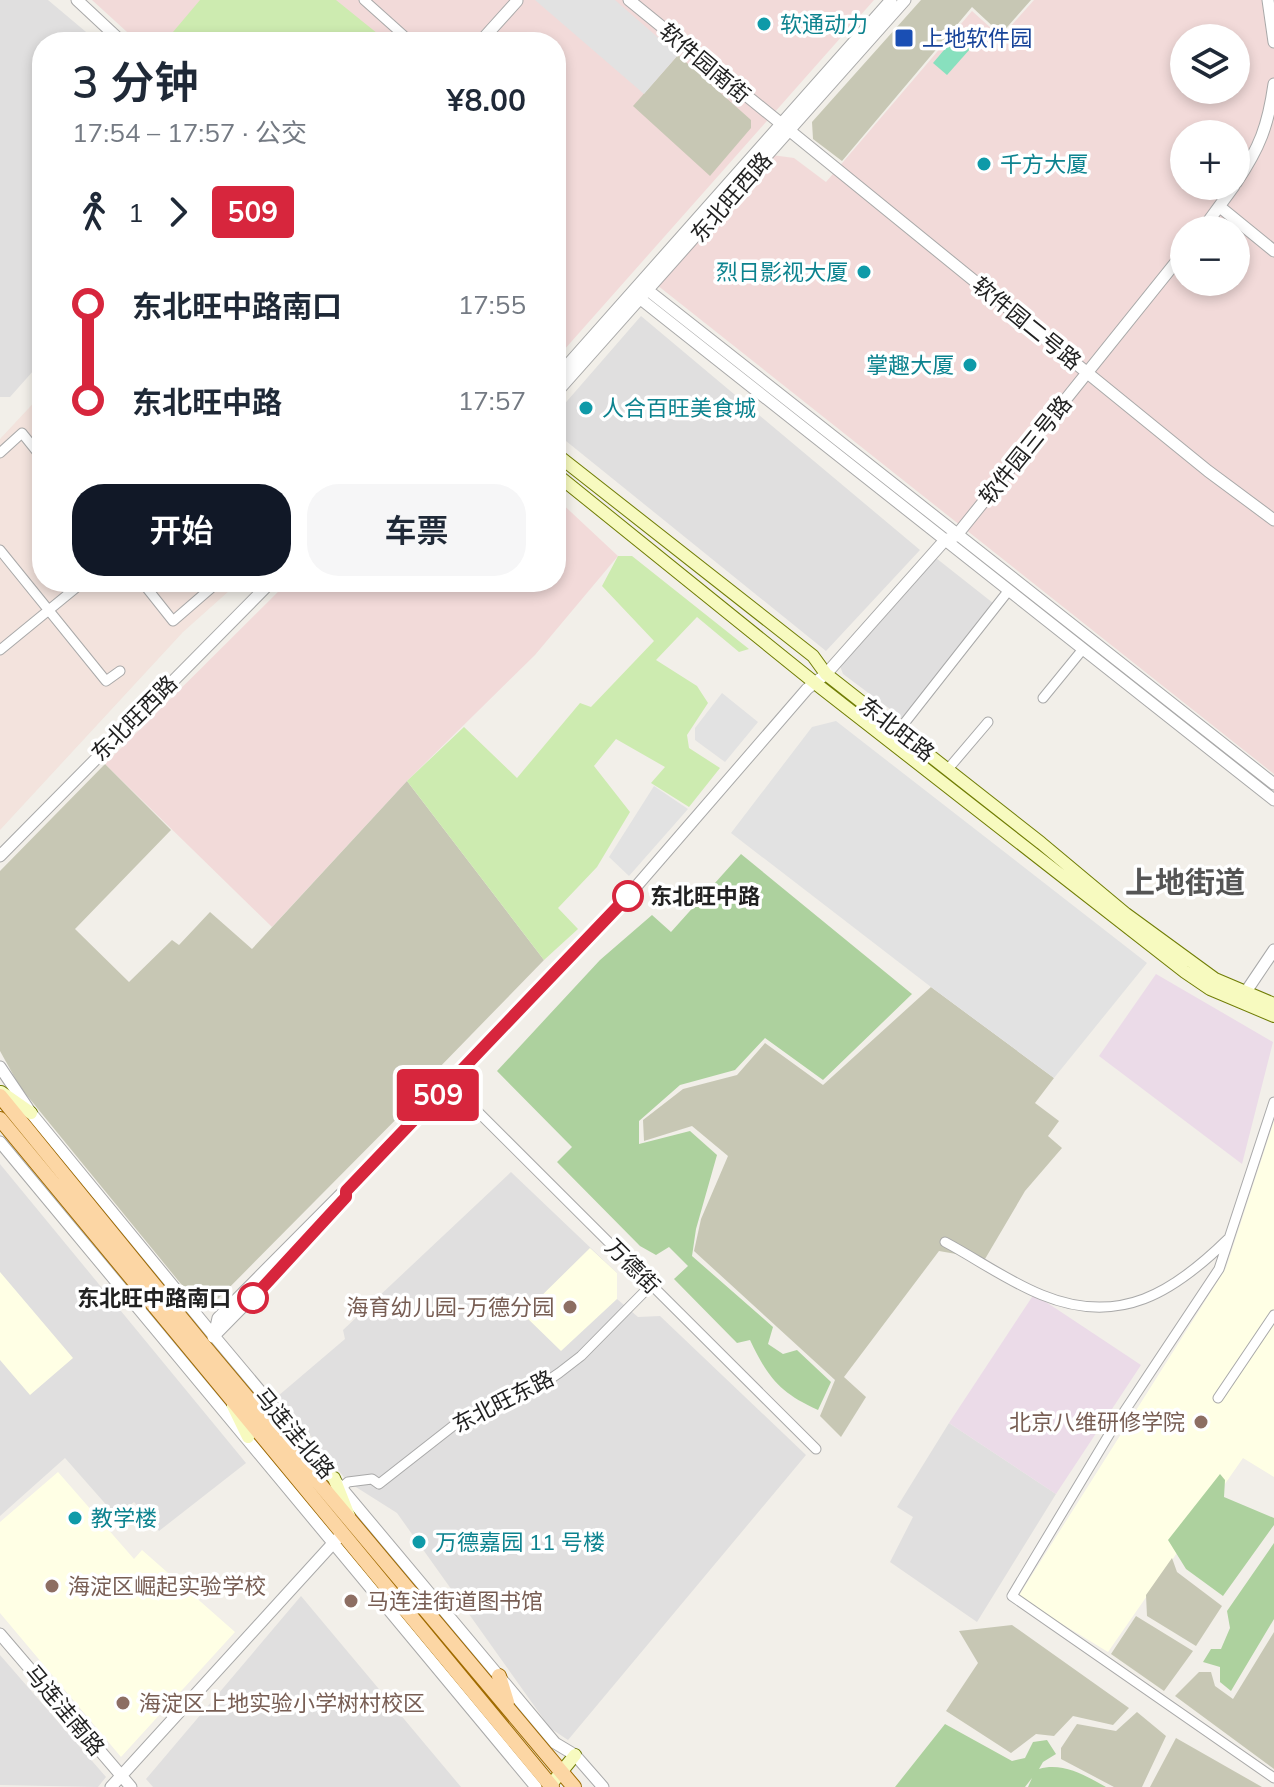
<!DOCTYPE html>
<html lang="zh">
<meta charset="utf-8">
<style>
body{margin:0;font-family:Mulish,"Noto Sans SC",sans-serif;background:#f6f6f7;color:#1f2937;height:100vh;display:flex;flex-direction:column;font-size:30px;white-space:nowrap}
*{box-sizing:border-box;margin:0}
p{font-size:26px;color:#747a83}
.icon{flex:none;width:44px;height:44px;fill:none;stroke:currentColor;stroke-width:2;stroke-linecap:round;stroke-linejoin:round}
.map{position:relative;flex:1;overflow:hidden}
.sheet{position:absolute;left:32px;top:32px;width:534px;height:560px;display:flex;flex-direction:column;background:#fff;border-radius:32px;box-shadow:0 4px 12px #0003}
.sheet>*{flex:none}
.badge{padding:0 16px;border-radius:6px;font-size:28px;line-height:52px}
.buttons{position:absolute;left:1170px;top:24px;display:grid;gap:16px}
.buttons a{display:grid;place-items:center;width:80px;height:80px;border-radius:50%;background:#fff;box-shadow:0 4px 12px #0003;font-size:40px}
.map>.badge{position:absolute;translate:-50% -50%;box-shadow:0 0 0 4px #fff}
.legs{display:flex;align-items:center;gap:12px;height:88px;padding:0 40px;font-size:26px}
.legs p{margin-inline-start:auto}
.headline{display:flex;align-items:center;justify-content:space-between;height:136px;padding:0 40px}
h1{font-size:44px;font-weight:600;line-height:60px}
.action{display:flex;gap:16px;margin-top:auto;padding:16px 40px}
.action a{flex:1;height:92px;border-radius:32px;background:#111827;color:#fff;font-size:32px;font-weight:600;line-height:92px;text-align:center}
.action a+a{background:#f6f6f7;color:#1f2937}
ul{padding:0 40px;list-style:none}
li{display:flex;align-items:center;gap:28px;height:96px;font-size:30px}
li i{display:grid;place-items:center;width:12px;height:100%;margin:0 10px;background:currentColor}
li i::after{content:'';width:20px;height:20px;margin:-10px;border:6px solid;border-radius:50%;background:#fff}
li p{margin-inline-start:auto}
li:first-child i{background:linear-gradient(#0000 50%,currentColor 0)}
li:last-child i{background:linear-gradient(currentColor 50%,#0000 0)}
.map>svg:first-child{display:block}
</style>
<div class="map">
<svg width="1274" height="1787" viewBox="0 0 1274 1787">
<rect width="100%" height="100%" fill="#f2efe9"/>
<path fill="#e0dfdf" d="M0,0h48l50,42h-56v319l-32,36h-10z
M641,316l279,234 -94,101 -260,-210 -5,-33z
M936,558l57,45 -91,115 -59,-44 -3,-8z
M0,1164l246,299 -87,68 -25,-29 -17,15 -52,-59 -65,58z
M511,1172l106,101v26l21,18 22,-1 146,139 -238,285 -18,-12 -153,-215 -49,-31 -70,-86 67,-57 -2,-9z
M949,1423l107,71 -79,128 -87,-60 23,-45 -16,-10z
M301,1596l160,191h-308l-7,-8z
M0,1655l106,122 -8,10 -98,-2z"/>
<path fill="#f2dad9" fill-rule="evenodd" d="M92,0h782l-318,359v-317h-418z
M1034,0h240v774l-617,-489 115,-130 22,3 32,24 146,-171 29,26zM1184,38h52v52h-52zM1184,134h52v52h-52zM1184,230h52v52h-52z
M556,498l62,58 -83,99 -128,126 -135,146 -167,-163 183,-182h268z"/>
<path fill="#ebdbe8" d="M1156,974l117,68 -31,122 -143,-108z
M1034,1294l107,71 -85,129 -107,-71z"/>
<path fill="#ffffe5" d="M1274,1121v356l-31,-19 -135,194 -90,-55 208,-329z
M590,1248l27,25v26l-56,52 -38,-37z
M0,1272l73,86 -43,37 -30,-35z
M58,1472l76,87 8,-9 93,82 -114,125 -121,-144v-91z"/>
<path fill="#f3e3dd" d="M42,394v188h197l-56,50 -183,198v-391z"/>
<path fill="#c7c7b4" d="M921,0h110l-30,34 -29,-27 -130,154 -29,-22 -1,-17z
M678,55l73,65v8l-41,48 -77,-70z
M105,764l66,66 -96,99 54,53 43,-42 7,5 31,-33 42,37 155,-168 137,179 -110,113 4,4 -229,231 -10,-2 -179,-219 -20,-36v-180z
M931,987l123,91 -19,25 24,18 -11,15 14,12 -37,43 -40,68 -46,-8 -95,126 22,20 -25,40 -21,-21 15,-36 -141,-129 7,-32 27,-63 -36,-30 -48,15 -1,-21 40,-31 54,-14 28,-32 58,42z
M1172,1558l5,14 45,34 -26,40 -49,-30 -1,-21z
M1136,1616l57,35 -29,40 -53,-37z
M1012,1625l117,83 -16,17 -40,-9 -19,20 -18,-2 -25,19 -65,-42 32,-48 -19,-32z
M1274,1632v137l-99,-73 24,-24h12l4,14 18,13z
M1137,1712l29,24 -24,51h-28l-53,-28v-11l16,-24 39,7z
M1176,1738l86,49h-112z"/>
<path fill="#cdebb0" d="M200,0h136l52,42h-203l-12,-10z
M618,556h14l117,93 -10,3 -42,-35 -41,43 41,26 11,17 -21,32 2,13 31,20 -31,39 -38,-24 14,-16 -49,-28 -22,27 36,46 -33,55 -39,41 20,21 -34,31 -137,-179 57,-54 53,51 63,-75 11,4 63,-66 -52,-55z"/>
<path fill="#add19e" d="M741,854l171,140 -89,86 -58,-42 -30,32 -55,15 -41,36v23l51,-13 27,24 -21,74 -4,27 81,71 -5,17 15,10 14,-4 34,32 -13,28c-38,-17 -50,-32 -68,-70l-13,3 -63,-64 14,-13 -19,-19 -13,8 -16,-9 -83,-84 15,-15 -75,-76 103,-111 52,-45 19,17z
M1220,1474l5,6 -1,17 50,21v7l-51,71 -37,-27 -18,-29z
M1274,1543v76l-43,72 -11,-9v-15l-17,-5 8,-13h10l9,-21 -3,-17z
M945,1724l67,37 13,-3 8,-16 14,-2 9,14 -13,8 -4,7c23,-7 46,6 67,18h-78l4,-9 -7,9h-130z"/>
<path fill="#88e0be" d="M955,37l15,12 -23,26 -14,-12z"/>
<path fill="#e2e2e2" d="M535,0h80l63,55 -34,39z
M722,693l36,29 -33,40 -30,-22v-12z
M836,721l311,242 -93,115 -123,-91 -200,-154 81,-106z
M654,786l34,23 -59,67 -20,-19z"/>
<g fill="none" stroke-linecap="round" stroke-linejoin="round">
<defs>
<path id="minor" d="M364,0l47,42
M0,453l22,-20 20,25
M0,550l106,131 14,-10
M142,582l31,39 45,-39
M0,650l83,-68
M1043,698l40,-49
M899,730l110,-140
M948,769l40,-47
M449,1083l367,366
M1274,1102l-55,167 -109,164 -98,163 262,182
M945,1242c32,17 64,40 97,53 78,32 132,-3 186,-56
M1218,1398l56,-83
M341,1488l7,-6 24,-3 7,5 74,-58 78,-34 28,-19 22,-17 71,-72"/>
<path id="tertiary" d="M77,0l45,42
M629,0l579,471 66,49
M1268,0l6,42
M480,42l37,-41
M1236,183c24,-36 32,-57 38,-99
M1220,207l54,44
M1202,230l32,-44
M640,284l634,500
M633,293l641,507
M556,378l335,-378
M556,393l349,-393
M956,536l228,-284
M0,856l271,-274
M1241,999l33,-49
M0,1067l31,46 183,223 341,407 20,12 28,32
M0,1142l536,645
M214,1336l4,-18 124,-125 4,-2 282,-295 179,-207 19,-15 119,-134 11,-4
M213,1337l106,-108 27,-33
M0,1634l131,153
M111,1787l226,-248"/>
<path id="secondary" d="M556,454l257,202 13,18 215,169 85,71 89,65 59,25
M556,474l259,209 370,289 25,17 64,27
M1,1092l30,21
M233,1406l15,31
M334,1478l15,38
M549,1787l26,-32"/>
<path id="primary" d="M0,1096l204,250 370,441
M0,1119l552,668
M499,1676l8,26"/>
</defs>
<use href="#minor" stroke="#a9a9a9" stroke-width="11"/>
<use href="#tertiary" stroke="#a9a9a9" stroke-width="13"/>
<use href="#secondary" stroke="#707d05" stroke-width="14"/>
<use href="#primary" stroke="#a06b00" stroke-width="16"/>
<use href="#minor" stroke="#fff" stroke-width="9"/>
<use href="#tertiary" stroke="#fff" stroke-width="11"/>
<use href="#secondary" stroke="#f7fabf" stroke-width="12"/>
<use href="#primary" stroke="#fcd6a4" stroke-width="14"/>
</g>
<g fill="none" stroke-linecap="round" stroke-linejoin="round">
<defs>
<path id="line-1" d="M253,1298l93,-101v-6l282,-295"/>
</defs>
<use href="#line-1" stroke="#fff" stroke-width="18"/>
<use href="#line-1" stroke="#d7263d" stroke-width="12"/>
</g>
<g fill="#0f9aa8" stroke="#fff" stroke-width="3">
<circle cx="764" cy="24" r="8"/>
<circle cx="984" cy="164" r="8"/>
<circle cx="864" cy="272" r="8"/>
<circle cx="970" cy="365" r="8"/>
<circle cx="586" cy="408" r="8"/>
<circle cx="75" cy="1518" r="8"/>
<circle cx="419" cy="1542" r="8"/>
</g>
<rect fill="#1a4fb4" stroke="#fff" stroke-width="3" x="894" y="28" width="20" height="20" rx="4"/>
<g fill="#fff" stroke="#d7263d" stroke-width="4">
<circle cx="628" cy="896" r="14"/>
<circle cx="253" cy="1298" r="14"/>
</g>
<g fill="#8d6e63" stroke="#fff" stroke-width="3">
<circle cx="570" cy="1307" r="8"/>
<circle cx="1201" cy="1422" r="8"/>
<circle cx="52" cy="1586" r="8"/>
<circle cx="351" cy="1601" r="8"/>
<circle cx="123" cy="1703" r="8"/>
</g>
<g text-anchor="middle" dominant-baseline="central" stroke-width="7" stroke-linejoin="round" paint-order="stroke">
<g font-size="22" fill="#0d838f" stroke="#fff" text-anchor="start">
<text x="780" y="24">软通动力</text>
<text x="1000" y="164">千方大厦</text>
<text x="848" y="272" text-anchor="end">烈日影视大厦</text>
<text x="954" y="365" text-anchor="end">掌趣大厦</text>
<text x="602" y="408">人合百旺美食城</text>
<text x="91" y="1518">教学楼</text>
<text x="435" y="1542">万德嘉园 11 号楼</text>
</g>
<g font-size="22" fill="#164399" stroke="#fff" text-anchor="start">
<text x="922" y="38">上地软件园</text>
</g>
<g font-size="22" fill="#222" stroke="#fff">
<text transform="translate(705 63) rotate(40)">软件园南街</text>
<text transform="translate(731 197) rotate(-49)">东北旺西路</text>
<text transform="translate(1027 323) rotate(39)">软件园二号路</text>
<text transform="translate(1025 450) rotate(-51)">软件园三号路</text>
<text transform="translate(134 718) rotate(-45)">东北旺西路</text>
<text transform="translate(897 729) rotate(38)">东北旺路</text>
<text transform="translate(633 1266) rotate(45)">万德街</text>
<text transform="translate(503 1401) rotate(-27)">东北旺东路</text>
<text transform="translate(295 1433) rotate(50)">马连洼北路</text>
<text transform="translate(65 1710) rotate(50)">马连洼南路</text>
</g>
<g font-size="22" font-weight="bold" fill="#222" stroke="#fff" text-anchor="start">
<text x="650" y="896">东北旺中路</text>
<text x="231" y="1298" text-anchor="end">东北旺中路南口</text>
</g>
<g font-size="22" fill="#785e54" stroke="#fff" text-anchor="start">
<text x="554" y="1307" text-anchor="end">海育幼儿园-万德分园</text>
<text x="1185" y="1422" text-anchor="end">北京八维研修学院</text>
<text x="68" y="1586">海淀区崛起实验学校</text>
<text x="367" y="1601">马连洼街道图书馆</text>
<text x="139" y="1703">海淀区上地实验小学树村校区</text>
</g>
<g font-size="30" font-weight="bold" fill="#555" stroke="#fff">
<text x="1185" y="882">上地街道</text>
</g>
</g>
</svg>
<div class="buttons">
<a><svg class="icon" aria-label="layers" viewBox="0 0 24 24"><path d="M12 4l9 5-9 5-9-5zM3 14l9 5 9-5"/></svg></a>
<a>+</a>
<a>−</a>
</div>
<b class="badge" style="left:438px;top:1095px;background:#d7263d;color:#fff">509</b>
<section class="sheet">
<div class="headline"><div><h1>3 分钟</h1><p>17:54 – 17:57 · 公交</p></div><b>¥8.00</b></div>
<div class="legs"><svg class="icon" aria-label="walk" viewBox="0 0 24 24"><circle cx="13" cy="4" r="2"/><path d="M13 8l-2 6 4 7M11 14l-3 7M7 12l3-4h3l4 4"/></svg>1<svg class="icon" aria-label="forward" viewBox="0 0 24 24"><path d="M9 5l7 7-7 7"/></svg><b class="badge" style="background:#d7263d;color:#fff">509</b></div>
<ul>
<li><i style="color:#d7263d"></i><b>东北旺中路南口</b><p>17:55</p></li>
<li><i style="color:#d7263d"></i><b>东北旺中路</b><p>17:57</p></li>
</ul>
<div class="action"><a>开始</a><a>车票</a></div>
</section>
</div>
